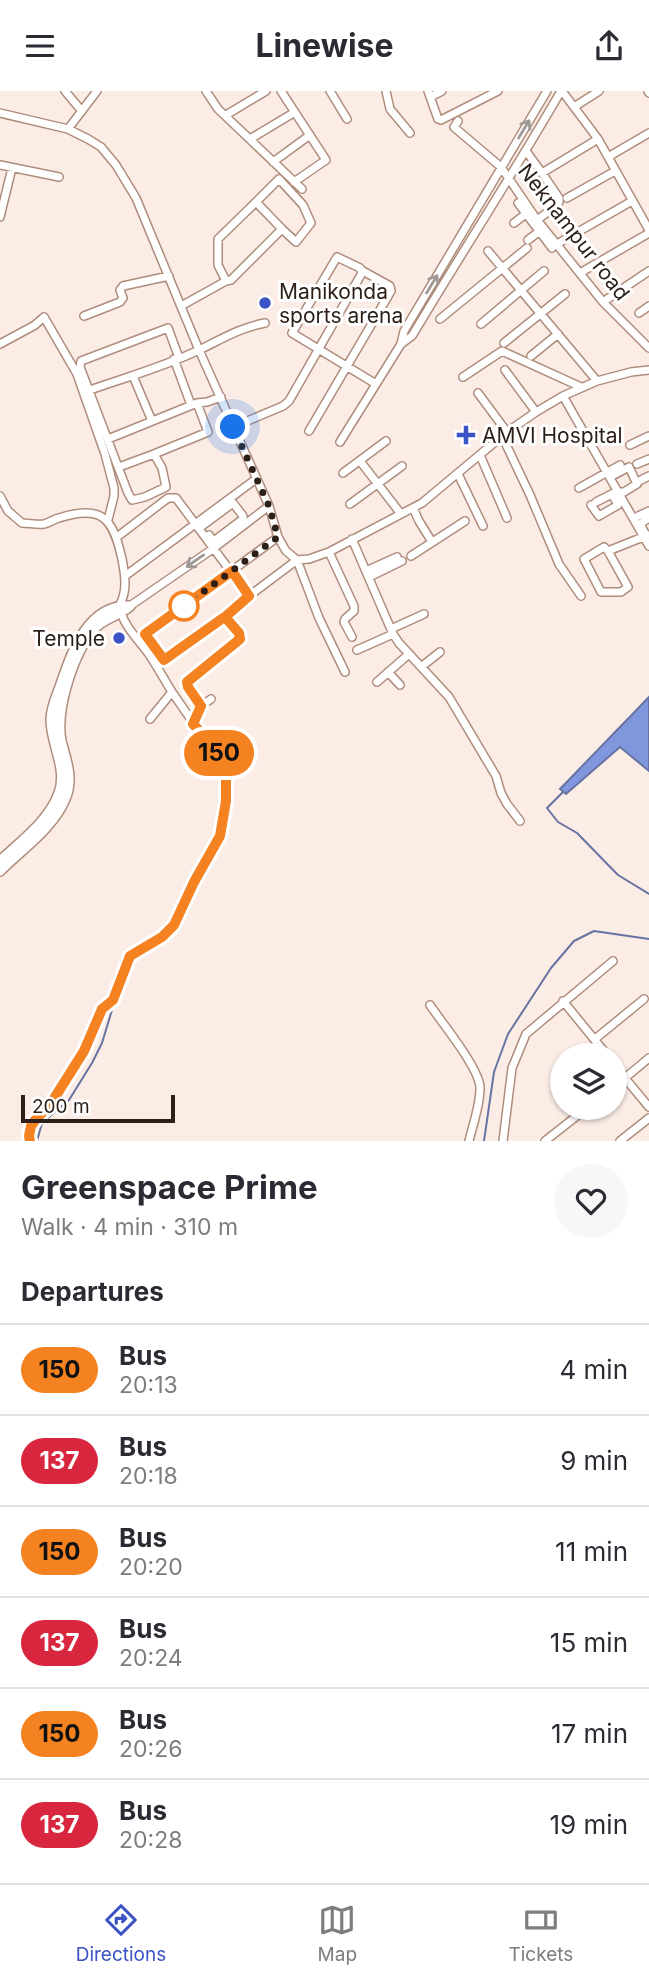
<!DOCTYPE html>
<meta charset="utf-8">
<style>
body{margin:0;font-family:Inter,sans-serif;background:#f7f7f7;color:#2b2b33;height:100vh;display:flex;flex-direction:column;font-size:26px;white-space:nowrap}
*{box-sizing:border-box;margin:0}
p{font-size:23px;color:#7c7c81}
.icon{flex:none;width:38px;height:38px;fill:none;stroke:currentColor;stroke-width:2;stroke-linecap:round;stroke-linejoin:round}
.map{position:relative;height:1050px;overflow:hidden}
.drawer{display:flex;flex-direction:column;background:#fff;flex:1}
.drawer>*{flex:none}
.badge{padding:0 14px;border-radius:23px;font-size:24px;line-height:46px}
.controls{position:absolute;left:550px;top:952px;display:grid;gap:14px}
.controls a{display:grid;place-items:center;width:77px;height:77px;border-radius:50%;background:#fff;box-shadow:0 2px 5px #0004;font-size:35px}
.scale{position:absolute;left:21px;bottom:18px;width:154px;box-sizing:border-box;padding-left:7px;border:4px solid #2c1f18;border-top:0;font-size:19px;line-height:24px;white-space:nowrap;color:#2c1f18;-webkit-text-stroke:5px #fff;paint-order:stroke}
.you{position:absolute;width:35px;height:35px;margin:-18px;border:5px solid #fff;border-radius:50%;background:#1a73e8;box-shadow:0 0 0 10px #1a73e833}
.map>.badge{position:absolute;translate:-50% -50%;box-shadow:0 0 0 4px #fff}
h2{padding:0 21px;font-size:26px;line-height:63px}
.round{display:grid;place-items:center;flex:none;width:74px;height:74px;border-radius:37px;background:#f7f7f7}
.summary{display:flex;align-items:center;justify-content:space-between;height:119px;padding:0 21px}
h1{font-size:33px;font-weight:700;line-height:52px}
ul{padding:0;list-style:none}
li{display:flex;align-items:center;gap:21px;height:91px;padding:0 21px;border-top:2px solid #e1e1e2}
li div{flex:1}
li b{display:block;font-size:26px}
li em{font-style:normal}
li .badge{min-width:77px;font-weight:700;text-align:center}
header{display:flex;justify-content:space-between;align-items:center;height:91px;padding:0 21px;background:#fff;font-size:32px;font-weight:700}
.menu{display:flex;justify-content:space-around;align-items:center;height:98px;border-top:2px solid #e1e1e2;background:#fff;font-size:19px;color:#7c7c81}
.menu a{display:grid;justify-items:center;gap:4px}
.menu .current{color:#3b53c5}
.map>svg:first-child{display:block}
</style>
<header><svg class="icon" aria-label="menu" viewBox="0 0 24 24"><path d="M4 6h16M4 12h16M4 18h16"/></svg>Linewise<svg class="icon" aria-label="share" viewBox="0 0 24 24"><path d="M12 15V3M7 8l5-5 5 5M5 13v7h14v-7"/></svg></header>
<div class="map">
<svg width="649" height="1050" viewBox="0 0 649 1050">
<rect width="100%" height="100%" fill="#fbece5"/>
<path fill="#8097dd" stroke="#6773a2" stroke-width="2" d="M649,606v74l-29,-24 -54,47 -6,-5z"/>
<g fill="none" stroke-linecap="round" stroke-linejoin="round">
<path stroke="#6773a2" stroke-width="2" d="M563,701l-16,16 11,14 19,11 41,42 31,19
M37,1050l5,-18 27,-23 23,-37 10,-20 10,-33
M484,1050l10,-69 14,-38 43,-66 23,-27 20,-10 55,8"/>
<defs>
<path id="minor" d="M65,0l16,19
M206,0l12,18 84,80
M281,0l45,69 -32,22
M330,0l17,28
M386,0l4,18 20,24
M428,0l10,28 3,1 57,-29
M562,0l36,48 51,91
M648,0l1,2
M430,6l12,-6
M574,16l25,-16
M0,22l68,16 20,10 13,8 15,18 20,33 63,152 70,156 9,31 8,14 11,9 22,58 26,54
M226,24l40,-24
M458,30l-4,6 1,1 46,39 36,53 66,82 46,46
M68,38l29,-38
M250,48l45,-27
M526,60l16,22 56,-34
M608,66l41,-24
M273,71l37,-27
M0,74l59,12
M567,107l48,-27
M518,112l34,45
M0,126l12,-49
M537,129l19,-14 3,-4v-4l-17,-25
M514,132l13,-10
M528,149l13,-10
M557,153l75,-43
M488,160l109,130
M580,182l69,-40
M226,190l-8,-16v-26l38,-37
M603,211l46,-31
M181,215l45,-25 5,-1 51,-51 14,13 15,-19 -8,-18 -24,-26 -23,23 26,27
M639,222l10,-7
M84,225l36,-14 3,-4 -3,-8 3,-4 46,-10
M440,228l87,-71
M481,233l63,-53
M504,252l61,-49
M0,253l35,-19 9,-8 33,57 28,80 9,34v8l-6,24
M401,253l11,-8c49,-82 101,-162 149,-245
M531,265l27,-22
M174,268l17,46
M505,279l31,42
M133,285l19,45
M463,286l39,-26 79,36
M90,299c34,-12 76,-24 109,-40 23,-11 40,-22 66,-27
M478,302l29,39
M563,305l86,150
M233,336l50,-21 6,-5 73,-128 -2,-5 -23,-11 -45,76 84,51
M309,340l82,-140 -1,-5 -29,-16
M502,345l28,59 29,69 22,32
M108,348l89,-36 10,-1 14,-5
M340,351l61,-98 3,-13 143,-240
M630,354l19,-9
M154,363l54,-22 -11,-29
M480,364l27,63
M360,370l41,53
M637,373l12,-5
M119,376l35,-13 8,14 4,19 -21,10 -13,3 -4,-7 -48,-126 1,-6 87,-33 11,30
M343,382l43,-32
M458,383l25,52
M610,386l19,-10 8,17 -13,8h-5
M641,389l8,-4
M579,397l41,-23
M0,405l8,15 14,12c7,0 15,2 22,1 5,-1 10,-5 15,-6 44,-14 54,1 63,41 3,16 6,32 -3,47 4,19 18,32 29,47 9,13 16,26 24,39l-22,27
M596,411l18,-9
M350,413l52,-38
M591,414l8,11 19,-11 -6,-11
M413,417l6,13 13,21
M634,427l15,-7
M649,427l-9,6 6,11h3
M202,435l31,-23 10,13v3l-28,21 -3,-1 -3,-4
M117,446l51,-39h8l73,98 -24,21 14,16 1,7 -53,42 1,5 13,19
M352,448l41,95 -36,16
M608,460l20,36 -7,5h-20l-17,-33 20,-12 4,4 35,-14
M329,461l25,54v5l-9,8 -1,3 8,15
M411,465l54,-35
M366,480l31,-14
M125,485l131,-97
M369,486l33,-16
M249,505l48,-36 12,-1 20,-7 93,-49 85,-71 29,-20 27,-16 34,-15 34,-9 18,-2
M130,515l84,-58 55,-42
M225,526l-61,43 -19,-26 133,-97
M391,538l33,-15
M393,543l6,9 50,54 47,79 5,17 6,11 13,17
M421,576l19,-15
M388,581l12,13
M377,591l32,-28
M193,633l8,-18 10,-7
M563,910l44,54
M430,914c12,18 50,64 50,83 0,18 -7,36 -11,53
M595,948l49,-40
M614,974l35,42
M614,996l35,-29
M30,1050l-1,-5 2,-10 5,-7 14,-14 34,-54 18,-42 11,-9 17,-44 32,-19 12,-12 20,-43 26,-46 6,-35v-28l-7,-22 -16,-14 -31,-45
M503,1050l9,-73 14,-34 87,-73
M545,1050l42,-33
M620,1050l29,-23"/>
<path id="major" d="M0,770c20,-19 50,-41 59,-68 9,-24 -8,-49 -8,-73 0,-13 6,-24 10,-36 11,-32 27,-80 69,-78
M0,780c22,-22 53,-43 65,-72 9,-20 1,-39 -4,-58 -6,-31 12,-88 33,-112 9,-11 25,-13 36,-23"/>
</defs>
<use href="#minor" stroke="#af8d7d" stroke-width="10"/>
<use href="#major" stroke="#af8d7d" stroke-width="12"/>
<use href="#minor" stroke="#fff" stroke-width="7"/>
<use href="#major" stroke="#fff" stroke-width="9"/>
</g>
<defs><path id="oneway-shaft" d="M-6 0H5M1.5-3L5.5 0L1.5 3" fill="none" stroke-width="1.6" stroke-linecap="round" stroke-linejoin="round" transform="scale(1.75)"/></defs>
<g stroke="#a09a97">
<use href="#oneway-shaft" transform="translate(524 38) rotate(-59)"/>
<use href="#oneway-shaft" transform="translate(432 193) rotate(-59)"/>
<use href="#oneway-shaft" transform="translate(195 470) rotate(145)"/>
</g>
<g fill="none" stroke-linecap="round" stroke-linejoin="round">
<defs>
<path id="line" d="M30,1050l-1,-5 2,-10 5,-7 14,-14 34,-54 18,-42 11,-9 17,-44 32,-19 12,-12 20,-43 26,-46 6,-35v-28l-7,-22 -26,-27 8,-18 -13,-19 -1,-5 53,-43 -1,-6 -14,-16 24,-21 -17,-25 -87,63 19,26 59,-42"/>
</defs>
<use href="#line" stroke="#fff" stroke-width="16"/>
<use href="#line" stroke="#f58220" stroke-width="10"/>
<path stroke="#2c1f18" stroke-width="7" stroke-dasharray="0 12.6" d="M184,515l94,-69 -9,-31 -36,-79"/>
</g>
<g fill="#3b53c5" stroke="#fff" stroke-width="2.5">
<circle cx="265" cy="212" r="7"/>
<path d="M462.5 333.5h7v7h7v7h-7v7h-7v-7h-7v-7h7z"/>
<circle cx="119" cy="547" r="7"/>
</g>
<circle fill="#fff" stroke="#f58220" stroke-width="3.5" cx="184" cy="515" r="14"/>
<g text-anchor="middle" dominant-baseline="central" stroke-width="6" stroke-linejoin="round" paint-order="stroke">
<g font-size="21" fill="#2c1f18" stroke="#fff">
<text transform="translate(574 141) rotate(52)">Neknampur road</text>
</g>
<g font-size="21" fill="#2c1f18" stroke="#fff" text-anchor="start">
<text x="279" y="200">Manikonda<tspan x="279" dy="24">sports arena</tspan></text>
<text x="482" y="344">AMVI Hospital</text>
<text x="105" y="547" text-anchor="end">Temple</text>
</g>
</g>
</svg>
<div class="controls">
<a><svg class="icon" aria-label="layers" viewBox="0 0 24 24"><path d="M12 4l9 5-9 5-9-5zM3 14l9 5 9-5"/></svg></a>
</div>
<div class="scale">200 m</div>
<div class="you" style="left:233px;top:336px"></div>
<b class="badge" style="left:219px;top:662px;background:#f58220;color:#111">150</b>
</div>
<section class="drawer">
<div class="summary"><div><h1>Greenspace Prime</h1><p>Walk · 4 min · 310 m</p></div><a class="round"><svg class="icon" aria-label="heart" viewBox="0 0 24 24"><path d="M12 20l-8-8c-3-5 5-10 8-4 3-6 11-1 8 4z"/></svg></a></div>
<h2>Departures</h2>
<ul>
<li><span class="badge" style="background:#f58220;color:#111">150</span><div><b>Bus</b><p>20:13</p></div><em>4 min</em></li>
<li><span class="badge" style="background:#d7263d;color:#fff">137</span><div><b>Bus</b><p>20:18</p></div><em>9 min</em></li>
<li><span class="badge" style="background:#f58220;color:#111">150</span><div><b>Bus</b><p>20:20</p></div><em>11 min</em></li>
<li><span class="badge" style="background:#d7263d;color:#fff">137</span><div><b>Bus</b><p>20:24</p></div><em>15 min</em></li>
<li><span class="badge" style="background:#f58220;color:#111">150</span><div><b>Bus</b><p>20:26</p></div><em>17 min</em></li>
<li><span class="badge" style="background:#d7263d;color:#fff">137</span><div><b>Bus</b><p>20:28</p></div><em>19 min</em></li>
</ul>
</section>
<nav class="menu">
<a class="current"><svg class="icon" aria-label="directions" viewBox="0 0 24 24"><path d="M12 3l9 9-9 9-9-9zM9 14v-3h6M13 9l2 2-2 2"/></svg>Directions</a>
<a><svg class="icon" aria-label="map" viewBox="0 0 24 24"><path d="M3 6l6-2 6 2 6-2v14l-6 2-6-2-6 2zM9 4v14M15 6v14"/></svg>Map</a>
<a><svg class="icon" aria-label="tickets" viewBox="0 0 24 24"><path d="M3 7h18v10H3zM15 7v10"/></svg>Tickets</a>
</nav>
